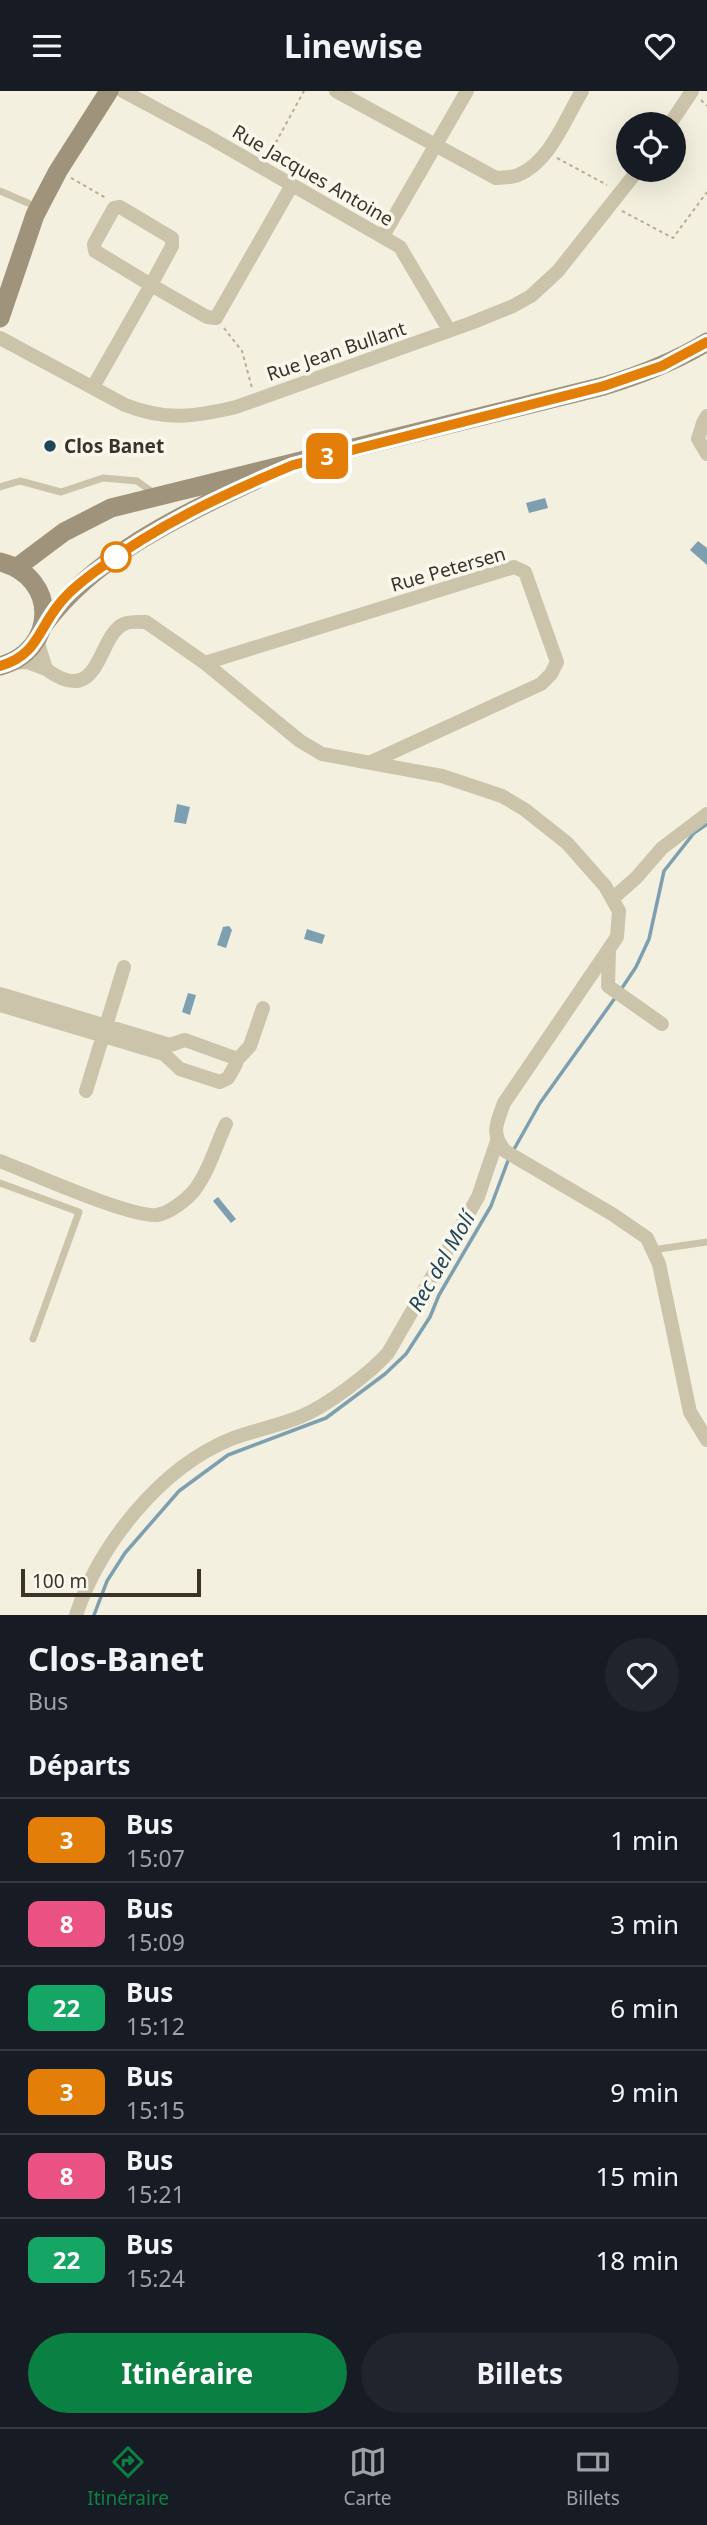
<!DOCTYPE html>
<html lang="fr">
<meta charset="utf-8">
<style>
body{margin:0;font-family:"Noto Sans",sans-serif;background:#20242c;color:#f1f3f6;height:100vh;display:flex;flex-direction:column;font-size:26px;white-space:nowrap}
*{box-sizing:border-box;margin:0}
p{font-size:23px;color:#9ea1a6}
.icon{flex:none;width:38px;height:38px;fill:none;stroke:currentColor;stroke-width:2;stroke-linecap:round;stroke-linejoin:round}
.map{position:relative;height:1524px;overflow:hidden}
.details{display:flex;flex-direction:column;background:#171b24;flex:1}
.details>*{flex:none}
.badge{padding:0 14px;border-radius:10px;font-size:24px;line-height:46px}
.fabs{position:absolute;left:616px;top:21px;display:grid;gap:14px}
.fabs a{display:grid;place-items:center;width:70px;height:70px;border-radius:50%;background:#171b24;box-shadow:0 7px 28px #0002;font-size:35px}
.scale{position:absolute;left:21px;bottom:18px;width:180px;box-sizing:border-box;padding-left:7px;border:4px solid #39332a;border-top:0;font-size:19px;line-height:24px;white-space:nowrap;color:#39332a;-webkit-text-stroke:5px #faf8ec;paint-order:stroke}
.map>.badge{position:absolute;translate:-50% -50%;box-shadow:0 0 0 4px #fff}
h2{padding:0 28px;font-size:26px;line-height:63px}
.round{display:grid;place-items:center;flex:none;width:74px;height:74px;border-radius:37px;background:#20242c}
.summary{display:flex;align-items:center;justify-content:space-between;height:119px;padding:0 28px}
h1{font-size:33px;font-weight:700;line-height:52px}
.cta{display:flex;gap:14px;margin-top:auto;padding:14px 28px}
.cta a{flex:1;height:80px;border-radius:42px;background:#0b8043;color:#fff;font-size:28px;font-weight:700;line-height:80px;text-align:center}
.cta a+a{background:#20242c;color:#f1f3f6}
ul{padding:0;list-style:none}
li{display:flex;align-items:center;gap:21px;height:84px;padding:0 28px;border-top:2px solid #363941}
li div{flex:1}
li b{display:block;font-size:26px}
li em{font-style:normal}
li .badge{min-width:77px;font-weight:700;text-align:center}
header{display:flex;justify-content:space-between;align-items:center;height:91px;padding:0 28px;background:#171b24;font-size:32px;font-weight:700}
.menu{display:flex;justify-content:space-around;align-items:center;height:98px;border-top:2px solid #363941;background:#171b24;font-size:19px;color:#9ea1a6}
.menu a{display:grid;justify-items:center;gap:4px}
.menu .selected{color:#0b8043}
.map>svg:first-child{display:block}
</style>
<header><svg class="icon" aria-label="menu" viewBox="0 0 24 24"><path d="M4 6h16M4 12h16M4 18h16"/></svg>Linewise<svg class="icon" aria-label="heart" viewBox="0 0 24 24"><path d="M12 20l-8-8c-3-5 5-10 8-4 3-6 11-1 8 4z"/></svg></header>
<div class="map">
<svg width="707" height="1524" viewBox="0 0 707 1524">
<rect width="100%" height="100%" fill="#f3f0df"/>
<path fill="#7d9fb0" d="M545,407l3,10 -19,5 -3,-10z
M698,450l9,7v17l-17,-15z
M177,713l13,3 -4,17 -12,-2z
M229,835l3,4 -6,18 -9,-3 6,-18z
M307,838l18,6 -3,9 -18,-5z
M188,902l8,2 -6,20 -8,-3z
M218,1106l18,22 -5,4 -18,-22z"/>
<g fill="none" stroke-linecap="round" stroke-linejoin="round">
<path stroke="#7d9fb0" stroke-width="3.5" d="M620,900l16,-24 13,-28 15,-68 30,-38 13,-9
M513,1060l27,-48 75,-105
M94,1524l13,-34 18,-28 54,-62 49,-36 98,-37 59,-44 21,-20 24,-37 9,-22 52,-89 18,-48"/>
<path stroke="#b7ae94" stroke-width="2" stroke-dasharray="3.5 3.5" stroke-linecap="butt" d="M701,9l6,6
M269,64l35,-64
M557,67l50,27
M71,87l35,20
M622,120l51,27 34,-46
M224,237l18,23 10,37"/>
<path stroke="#cbc4aa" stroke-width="7" d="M0,100l28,12
M0,396l20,-6 41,11 42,-14 34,3 14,10 2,5
M0,1092l79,29 -46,127
M652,1159l55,-8"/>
<path stroke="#cbc4aa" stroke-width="14" d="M123,0l84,45 193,111 49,83
M336,0l160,87c7,-1 16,0 22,-3 32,-13 47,-56 64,-84
M670,33l22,-33
M120,116l52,31v8l-21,39 -56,-34 -1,-7 20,-36z
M383,145l84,-145
M0,247l125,67c41,16 69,12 111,2l235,-84 42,-17 18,-10 27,-25 80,-101
M93,296l58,-102 56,32 9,1 76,-133
M707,325l-4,7 -5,16 9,15
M11,572l16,-1 19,7 -9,-29
M205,572l309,-96 11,5 32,90 -6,12 -10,10 -170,78
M46,578c55,41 51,-34 78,-45 6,-3 16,-2 22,-2l59,41 95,78 22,13 120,22 60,20 22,13 43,34 38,43 14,25 -2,26 -113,166c-7,20 -14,30 1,48l107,63 35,24 12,26 31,148 17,28
M612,808l24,-21 26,-30 45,-34
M609,859l-1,36 54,38
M0,903l170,51 15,-5 50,18 1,6 -8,14 -8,4 -40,-13 -16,-15 -164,-49
M236,970l14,-15 13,-38
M86,1000l38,-124
M0,1070c31,12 131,57 157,54 12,-2 28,-14 36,-23 15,-18 23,-47 33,-68
M76,1524c24,-71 84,-147 155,-176 23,-9 48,-13 71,-23 26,-11 67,-42 86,-63l90,-156 19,-56"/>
<path stroke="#9f937b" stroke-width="19" d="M0,227l35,-103 23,-44 51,-80
M0,471c59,15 58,88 0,104
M16,477l48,-36 47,-24 493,-122c36,-11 70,-24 103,-44
M43,535c51,-70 136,-110 213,-146"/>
</g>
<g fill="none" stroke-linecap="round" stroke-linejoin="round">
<defs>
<path id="line" d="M0,575c37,-10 38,-37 60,-63 11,-14 26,-25 40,-35 58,-43 126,-75 193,-103l311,-79 58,-20 45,-24"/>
</defs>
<use href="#line" stroke="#fff" stroke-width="16"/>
<use href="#line" stroke="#e37f08" stroke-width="10"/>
</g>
<circle fill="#1f455b" stroke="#faf8ec" stroke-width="2.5" cx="50" cy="355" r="7"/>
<circle fill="#fff" stroke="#e37f08" stroke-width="3.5" cx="116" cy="466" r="14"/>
<g text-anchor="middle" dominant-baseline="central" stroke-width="7" stroke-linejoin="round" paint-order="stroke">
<g font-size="19" fill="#39332a" stroke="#faf8ec">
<text transform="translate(313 84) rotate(30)">Rue Jacques Antoine</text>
<text transform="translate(336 260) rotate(-19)">Rue Jean Bullant</text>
<text transform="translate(448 478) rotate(-16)">Rue Petersen</text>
</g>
<g font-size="19" font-weight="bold" fill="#39332a" stroke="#faf8ec" text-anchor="start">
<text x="64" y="355">Clos Banet</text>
</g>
<g font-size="21" font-style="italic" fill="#1f455b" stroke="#faf8ec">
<text transform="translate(441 1170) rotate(-60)">Rec del Molí</text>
</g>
</g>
</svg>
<div class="fabs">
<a><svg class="icon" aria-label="locate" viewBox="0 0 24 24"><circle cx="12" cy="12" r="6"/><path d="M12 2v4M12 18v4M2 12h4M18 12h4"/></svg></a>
</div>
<div class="scale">100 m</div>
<b class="badge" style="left:327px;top:365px;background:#e37f08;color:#fff">3</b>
</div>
<section class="details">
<div class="summary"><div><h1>Clos-Banet</h1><p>Bus</p></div><a class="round"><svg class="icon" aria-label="heart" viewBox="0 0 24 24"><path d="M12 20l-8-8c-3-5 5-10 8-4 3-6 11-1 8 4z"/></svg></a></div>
<h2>Départs</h2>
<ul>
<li><span class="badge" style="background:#e37f08;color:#fff">3</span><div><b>Bus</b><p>15:07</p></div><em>1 min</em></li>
<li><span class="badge" style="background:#ea5284;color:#fff">8</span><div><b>Bus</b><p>15:09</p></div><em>3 min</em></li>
<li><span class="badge" style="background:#15a565;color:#fff">22</span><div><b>Bus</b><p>15:12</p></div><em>6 min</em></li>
<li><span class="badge" style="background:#e37f08;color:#fff">3</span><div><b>Bus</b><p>15:15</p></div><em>9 min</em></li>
<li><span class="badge" style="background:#ea5284;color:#fff">8</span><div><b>Bus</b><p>15:21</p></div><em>15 min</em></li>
<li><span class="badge" style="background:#15a565;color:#fff">22</span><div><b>Bus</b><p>15:24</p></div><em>18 min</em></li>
</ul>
<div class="cta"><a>Itinéraire</a><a>Billets</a></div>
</section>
<nav class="menu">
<a class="selected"><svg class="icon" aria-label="directions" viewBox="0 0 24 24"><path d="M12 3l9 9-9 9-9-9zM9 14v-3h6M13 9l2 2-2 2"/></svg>Itinéraire</a>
<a><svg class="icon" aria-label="map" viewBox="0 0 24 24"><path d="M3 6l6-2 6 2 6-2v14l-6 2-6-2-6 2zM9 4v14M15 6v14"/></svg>Carte</a>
<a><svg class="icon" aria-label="tickets" viewBox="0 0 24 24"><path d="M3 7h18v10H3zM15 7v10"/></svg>Billets</a>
</nav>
